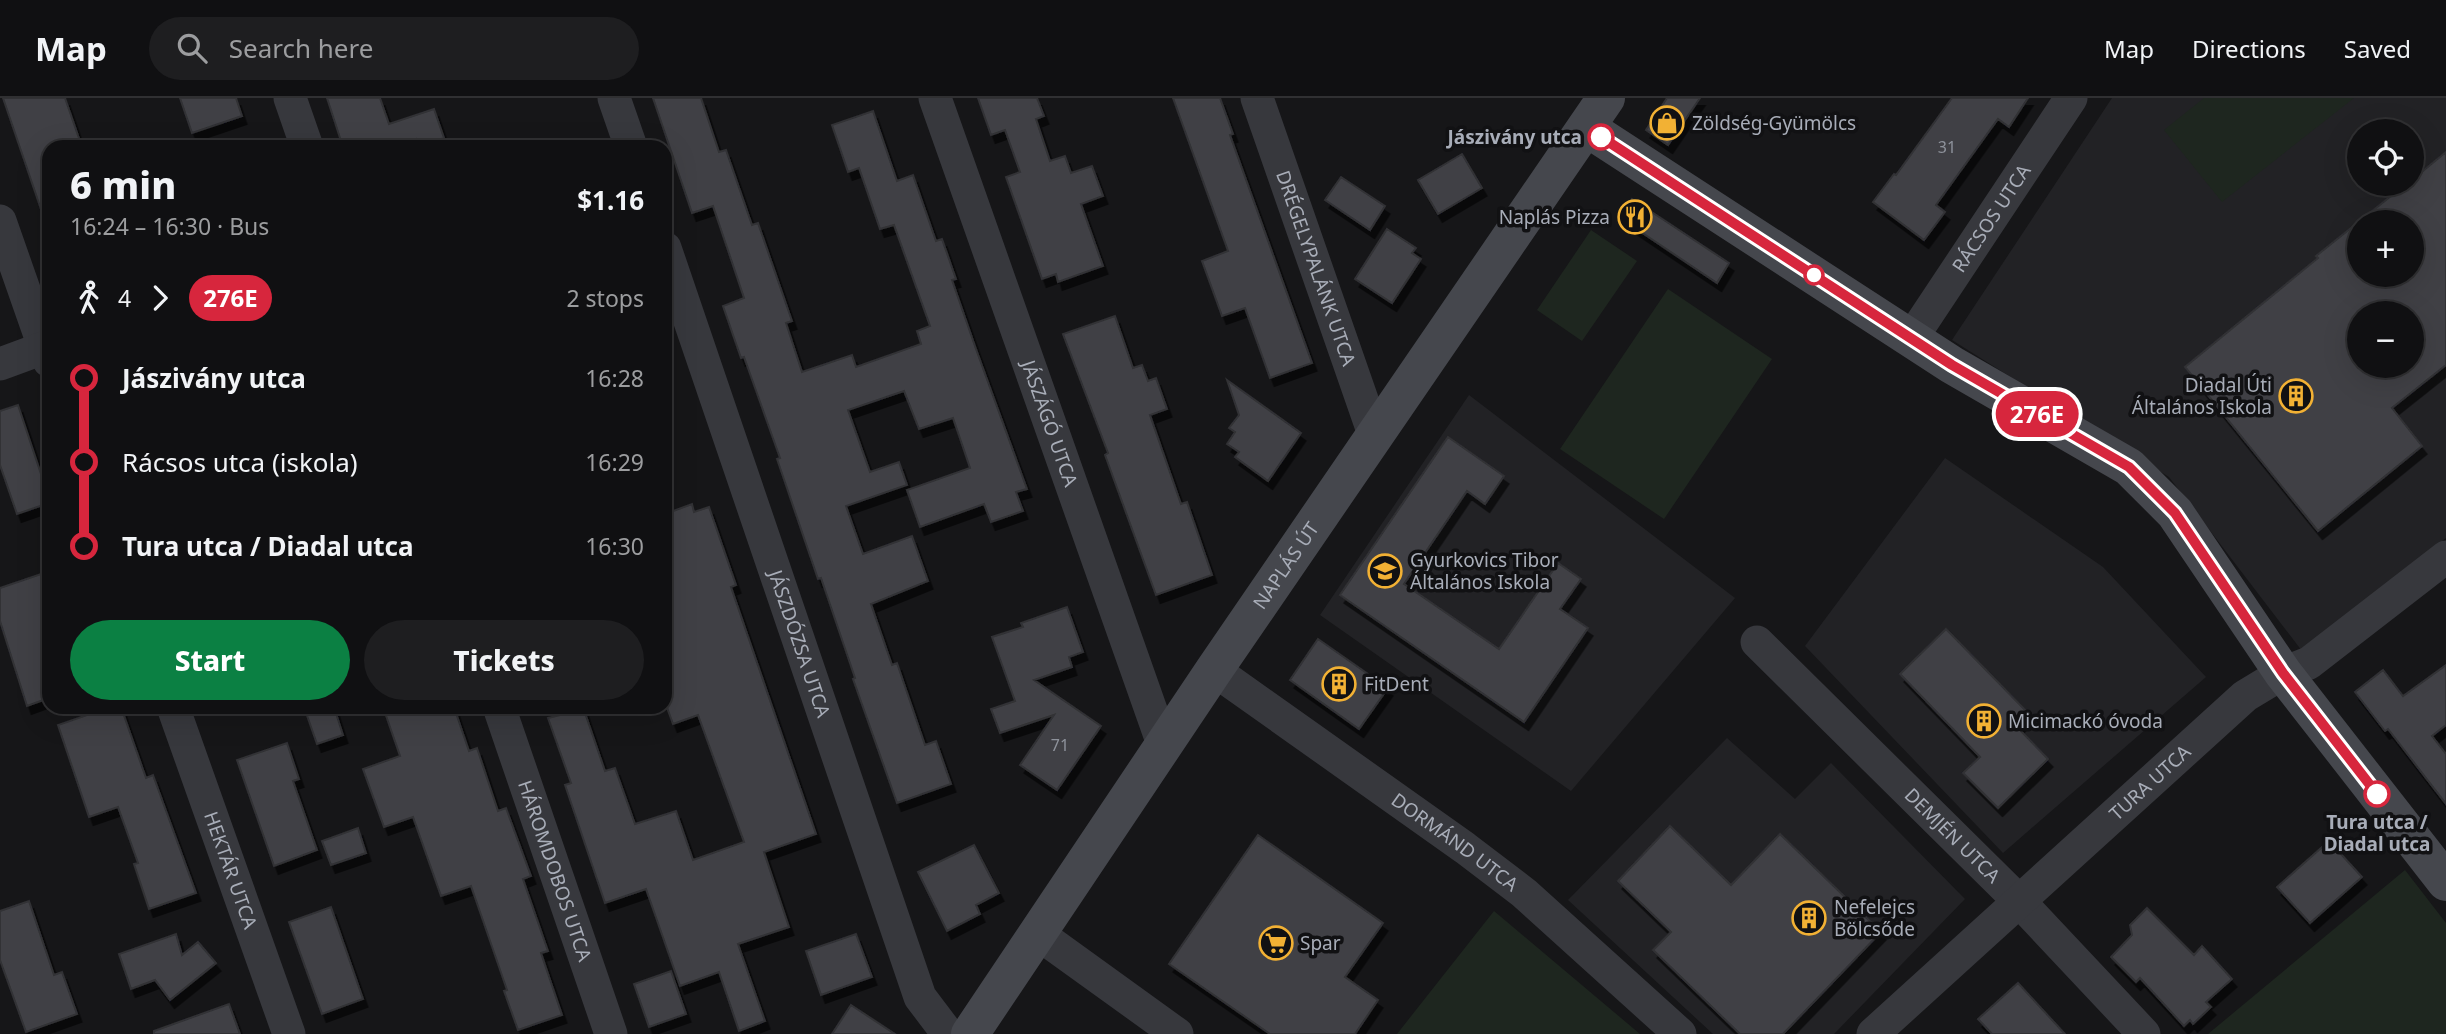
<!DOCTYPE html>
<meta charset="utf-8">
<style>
body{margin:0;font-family:"Noto Sans",sans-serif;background:#1e1e20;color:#f1f3f6;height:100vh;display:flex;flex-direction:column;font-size:26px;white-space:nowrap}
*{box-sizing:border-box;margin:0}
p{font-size:23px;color:#9c9d9f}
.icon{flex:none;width:38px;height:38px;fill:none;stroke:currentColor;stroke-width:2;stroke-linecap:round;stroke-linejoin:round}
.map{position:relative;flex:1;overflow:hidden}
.panel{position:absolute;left:42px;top:42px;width:630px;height:574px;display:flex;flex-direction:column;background:#101012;border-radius:21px;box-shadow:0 7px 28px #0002,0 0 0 2px #303032}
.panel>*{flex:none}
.badge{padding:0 14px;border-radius:23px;font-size:24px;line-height:46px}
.tools{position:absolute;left:2347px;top:21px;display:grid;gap:14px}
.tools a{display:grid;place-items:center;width:77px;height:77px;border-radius:50%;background:#101012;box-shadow:0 7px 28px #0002,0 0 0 2px #303032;font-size:35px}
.map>.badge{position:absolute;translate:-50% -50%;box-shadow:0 0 0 4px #fff}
.legs{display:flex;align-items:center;gap:10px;height:77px;padding:0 28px;font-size:23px}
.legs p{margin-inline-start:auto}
.summary{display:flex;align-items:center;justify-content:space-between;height:119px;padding:0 28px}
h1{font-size:38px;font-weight:800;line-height:52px}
.button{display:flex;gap:14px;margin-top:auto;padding:14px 28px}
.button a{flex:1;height:80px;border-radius:42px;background:#0b8043;color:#fff;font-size:28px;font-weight:800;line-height:80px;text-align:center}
.button a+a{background:#1e1e20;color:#f1f3f6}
ul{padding:0 28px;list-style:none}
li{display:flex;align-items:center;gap:24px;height:84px;font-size:26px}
li i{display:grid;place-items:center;width:10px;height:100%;margin:0 9px;background:currentColor}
li i::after{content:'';width:18px;height:18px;margin:-9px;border:5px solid;border-radius:50%;background:#101012}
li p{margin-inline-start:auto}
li:first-child i{background:linear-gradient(#0000 50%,currentColor 0)}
li:last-child i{background:linear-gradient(currentColor 50%,#0000 0)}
header{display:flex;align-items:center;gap:42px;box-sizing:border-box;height:98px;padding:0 35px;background:#101012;border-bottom:2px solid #303032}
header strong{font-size:33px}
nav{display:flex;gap:38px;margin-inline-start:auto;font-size:24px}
.search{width:490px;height:63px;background:#1e1e20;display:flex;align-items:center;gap:18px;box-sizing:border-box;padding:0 24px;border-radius:38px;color:#9c9d9f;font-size:26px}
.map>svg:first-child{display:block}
</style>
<header>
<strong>Map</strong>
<div class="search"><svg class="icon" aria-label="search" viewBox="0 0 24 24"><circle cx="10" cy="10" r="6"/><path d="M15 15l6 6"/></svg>Search here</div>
<nav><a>Map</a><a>Directions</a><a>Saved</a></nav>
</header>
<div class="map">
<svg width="2446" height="936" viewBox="0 0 2446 936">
<defs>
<filter id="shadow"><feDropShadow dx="4.5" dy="8" stdDeviation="0" flood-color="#0009"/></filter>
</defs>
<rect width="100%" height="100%" fill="#161618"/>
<path fill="#222225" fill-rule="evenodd" d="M2112,0h334v440l-144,113 -133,-174 -217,-137zM2359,33h53v53h-53zM2359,124h53v53h-53zM2359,215h53v53h-53z
M1469,297l266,203 -164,193 -251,-176z
M1945,360l158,109 103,110 -203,176 -198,-207z
M1727,640l68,61 36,-36 134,136 -131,135h-121l-145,-134z"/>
<path fill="#1e261f" d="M2204,0h150l-132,104 -58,-72z
M1591,132l46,31 -55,80 -45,-31z
M1668,191l104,70 -108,160 -104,-70z
M2405,772l41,53v111h-238z
M1494,813l146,123h-243z"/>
<path fill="#404145" stroke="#303034" stroke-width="2" fill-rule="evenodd" filter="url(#shadow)" d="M3,0h62l17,49h-33v73l-4,1z
M180,0h56l6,18 -50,17z
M327,0h53l9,26 45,-15 10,29 -24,9 -4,-8 -19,8h-62l-1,-4 7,-2z
M653,0h48l18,54 7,-2 26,75 6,-2 34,98 -6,2 16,49 50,-17 4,12 65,-23 -4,-13 13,-5 -36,-101 -14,4 -21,-61 -11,4 -16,-47 41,-14 24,70 16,-6 23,66 6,-2 14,40 -4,1 24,69 51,140 -11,3 7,19 -32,11 -7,-18 -64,23 -13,-37 63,-22 -17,-50 -34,11 -15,-38 -56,19 22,62 29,-10 8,23 -61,21 17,48 49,-18 16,45 -57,23 21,61 5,-2 28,82 11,-4 15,43 -54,19 -44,-124 2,-1 -34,-100 -3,1 -41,-120 3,-1 -36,-101 -3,1 -18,-52 21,-8 -31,-92 -21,7z
M978,0h59l7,18 -8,3 14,42 15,-5 6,17 21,-7 11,30 -22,8 22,62 -45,16 -2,-8 -14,5 -36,-102 14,-5 -15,-42 -14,5z
M1173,0h47l13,36 -3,1 82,228 -42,15 -25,-70 -23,8 -20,-55 26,-10z
M1667,0h33l-32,47 -22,-15z
M1952,0h76l-19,29 -11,-8 -62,86 9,7 -21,28 -51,-38 21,-28 2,1z
M2446,54v213l-54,43 30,38 -104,85 -133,-164 133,-109 -2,-2 90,-72h6v-4zM2359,124h53v53h-53zM2359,215h53v53h-53z
M1462,56l20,34 -44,26 -20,-34z
M1341,79l44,29 -15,24 -45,-30z
M1632,101l97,64 -12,20 -97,-65z
M1387,131l29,19 -4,5 9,6 -29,44 -37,-24z
M1115,218l18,52 9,-3 6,16 8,-3 11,31 -17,6 31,89 6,-2 25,73 -56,20 -51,-140 3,-2 -45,-119z
M1227,282l74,53 -33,48 -33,-24 4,-5 -12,-8 8,-12 -6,-4 10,-13z
M18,307l23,69 8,-3v32l-32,11 -17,-49v-54z
M1448,339l56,39 -19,28 -18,-13 -63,93 95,65 59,-86 23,16 -21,30 28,19 -64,94 -184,-127z
M692,406l2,8 15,-5 27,78 -5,2 85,247 -52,18 25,75 -51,17 27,77 -26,10 -20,-59 -39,14 -34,-97 -41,14 -40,-118 6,-2 -23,-65 12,-3 -3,-8h26l22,64 10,-3 20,56 41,-13 17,49 51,-18 -46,-127 -25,9 -8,-22v-188z
M44,475l5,16v109l-22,8 -27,-85v-33z
M1067,509l16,45 -14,5 3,10 -38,13 67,46 -44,64 -37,-25 34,-50 -54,18 -9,-24 24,-8 -23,-64 31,-10 -2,-4z
M1946,531l83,85 -12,13 31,32 -50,49 -35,-35 17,-16 -80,-83z
M1318,541l70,49 -29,41 -69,-49z
M2446,567v60l-14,11 14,18v50l-58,-75 -3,2 -30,-39 28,-22 20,26z
M110,609h11l25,71 7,-3 43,118 -47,16 -15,-45 4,-1 -20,-56 -29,10 -31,-92z
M304,609h30l9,28 -26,9z
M383,609h71l15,44 8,-3 21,63 8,-3 25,68 -8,3 25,72 -7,2 21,62 -44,15 -14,-39 3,-1 -36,-104 -30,10 -28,-79 -29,10 -21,-58 37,-13z
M287,645l12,36 -6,2 24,69 -43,16 -37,-106z
M1670,728l61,59 49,-51 101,98 -98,102h-43l-87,-84 18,-18 -53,-51z
M358,730l8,25 -35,12 -9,-24z
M1258,737l125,88 -38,54 33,23 -23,34h-85l-101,-70z
M2329,743l33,36 -52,46 -33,-36z
M974,747l25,48 -23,12 4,9 -33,17 -29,-59z
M29,803l25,74 8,-3 15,42 -51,18 -26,-72v-49z
M331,809l32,92 -41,15 -33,-92z
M2147,810l47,47 8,-9 30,33 -26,23 5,5 -18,17 -3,-4 -6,6 -44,-48 -4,4 -25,-25 21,-22 -2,-10z
M176,836l6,21 16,-13 18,21 -46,37 -15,-20 -24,9 -12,-35z
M856,836l16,43 -51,18 -15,-44z
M671,873l15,43 -37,13 -15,-43z
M2018,885l47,51h-73l-14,-15z
M229,906l11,30h-86v-3z
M851,907l44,29h-63z"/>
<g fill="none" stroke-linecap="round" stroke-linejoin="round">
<g stroke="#37383d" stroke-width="33">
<path d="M290,0l17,49"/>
<path d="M614,0l17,49"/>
<path id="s1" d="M935,0l229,649"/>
<path id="s2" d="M1257,0l118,339"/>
<path d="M0,123l49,140"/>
<path id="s3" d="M665,150l255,749 28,37"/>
<path id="s4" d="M1911,241l160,-241"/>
<path d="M0,266l49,-18"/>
<path id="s5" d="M1757,544l262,259 125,133"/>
<path id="s6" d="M1214,572l251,178 59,45 156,141"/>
<path id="s7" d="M173,609l116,327"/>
<path id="s8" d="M499,609l112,327"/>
<path d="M1037,835l140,101"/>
<path id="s9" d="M1873,936l372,-338 38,-23 26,-10 137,-106"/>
</g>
<g stroke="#45474d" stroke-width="38">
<path d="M1587,30l365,237 177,102 46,46 108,160 163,209"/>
<path id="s10" d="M970,936l244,-364 392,-572"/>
</g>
</g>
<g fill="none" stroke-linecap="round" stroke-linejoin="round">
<defs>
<path id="line-1" d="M1601,39l351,228 177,102 46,46 108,160 94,121"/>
</defs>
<use href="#line-1" stroke="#fff" stroke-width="16"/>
<use href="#line-1" stroke="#d7263d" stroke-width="10"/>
</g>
<defs>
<symbol id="shop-ring" viewBox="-11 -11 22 22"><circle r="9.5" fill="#111113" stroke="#f2b134" stroke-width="1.5"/><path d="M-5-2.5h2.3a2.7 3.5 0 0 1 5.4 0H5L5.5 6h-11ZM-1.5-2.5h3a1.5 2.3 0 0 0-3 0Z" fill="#f2b134"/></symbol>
<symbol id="restaurant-ring" viewBox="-11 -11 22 22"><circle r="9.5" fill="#111113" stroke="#f2b134" stroke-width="1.5"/><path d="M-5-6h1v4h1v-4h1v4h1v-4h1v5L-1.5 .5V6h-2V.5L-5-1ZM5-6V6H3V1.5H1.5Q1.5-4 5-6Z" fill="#f2b134"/></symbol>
<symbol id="building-ring" viewBox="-11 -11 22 22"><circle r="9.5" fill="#111113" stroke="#f2b134" stroke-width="1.5"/><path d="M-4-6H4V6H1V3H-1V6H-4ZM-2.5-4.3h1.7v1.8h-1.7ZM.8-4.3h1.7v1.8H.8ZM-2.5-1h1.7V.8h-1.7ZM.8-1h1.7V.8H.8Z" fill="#f2b134"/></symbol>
<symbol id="school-ring" viewBox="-11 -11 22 22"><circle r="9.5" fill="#111113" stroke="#f2b134" stroke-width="1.5"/><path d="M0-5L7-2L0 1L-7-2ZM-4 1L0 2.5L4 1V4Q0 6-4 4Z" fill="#f2b134"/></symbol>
<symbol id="supermarket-ring" viewBox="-11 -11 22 22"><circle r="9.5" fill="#111113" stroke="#f2b134" stroke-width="1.5"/><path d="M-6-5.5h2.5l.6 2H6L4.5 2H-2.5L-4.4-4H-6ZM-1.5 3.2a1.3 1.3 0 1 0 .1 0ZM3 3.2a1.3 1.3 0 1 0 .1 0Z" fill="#f2b134"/></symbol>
</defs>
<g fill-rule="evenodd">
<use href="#shop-ring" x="1648" y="6" width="38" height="38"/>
<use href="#restaurant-ring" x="1616" y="100" width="38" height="38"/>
<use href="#building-ring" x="2277" y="279" width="38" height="38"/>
<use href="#school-ring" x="1366" y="454" width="38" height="38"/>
<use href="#building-ring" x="1320" y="567" width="38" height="38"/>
<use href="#building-ring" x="1965" y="604" width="38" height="38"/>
<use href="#building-ring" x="1790" y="801" width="38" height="38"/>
<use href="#supermarket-ring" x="1257" y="826" width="38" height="38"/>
</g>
<g fill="#fff" stroke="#d7263d" stroke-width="3.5">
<circle cx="1601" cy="39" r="12"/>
<circle cx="1814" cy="177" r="9"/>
<circle cx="2377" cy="696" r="12"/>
</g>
<g text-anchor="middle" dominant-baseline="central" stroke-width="7" stroke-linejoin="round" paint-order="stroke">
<g font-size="16" fill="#8e929b">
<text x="1947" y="49">31</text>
<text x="1060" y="647">71</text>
</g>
<g font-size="19" fill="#a8adb8" stroke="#111113" text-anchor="start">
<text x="1692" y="25">Zöldség-Gyümölcs</text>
<text x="1610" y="119" text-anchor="end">Naplás Pizza</text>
<text x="2272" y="287" text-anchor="end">Diadal Úti<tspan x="2272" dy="22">Általános Iskola</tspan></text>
<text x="1410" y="462">Gyurkovics Tibor<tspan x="1410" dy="22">Általános Iskola</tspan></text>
<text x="1364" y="586">FitDent</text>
<text x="2008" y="623">Micimackó óvoda</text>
<text x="1834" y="809">Nefelejcs<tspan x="1834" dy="22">Bölcsőde</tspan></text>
<text x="1300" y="845">Spar</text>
</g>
<g font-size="19" font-weight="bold" fill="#a8adb8" stroke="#111113" text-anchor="end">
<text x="1582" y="39">Jászivány utca</text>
<text x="2377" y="724" text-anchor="middle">Tura utca /<tspan x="2377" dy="22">Diadal utca</tspan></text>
</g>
<g font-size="19" fill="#a8adb8" stroke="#111113">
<text stroke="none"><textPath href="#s4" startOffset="145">RÁCSOS UTCA</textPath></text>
<text stroke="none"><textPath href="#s2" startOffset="180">DRÉGELYPALÁNK UTCA</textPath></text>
<text stroke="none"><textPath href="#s1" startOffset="345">JÁSZÁGÓ UTCA</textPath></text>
<text stroke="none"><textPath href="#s10" startOffset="565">NAPLÁS ÚT</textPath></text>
<text stroke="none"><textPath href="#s3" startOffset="418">JÁSZDÓZSA UTCA</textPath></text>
<text stroke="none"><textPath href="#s9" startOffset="374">TURA UTCA</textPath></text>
<text stroke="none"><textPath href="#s5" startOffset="275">DEMJÉN UTCA</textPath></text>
<text stroke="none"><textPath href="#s6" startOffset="296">DORMÁND UTCA</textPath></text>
<text stroke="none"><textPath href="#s7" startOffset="173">HEKTÁR UTCA</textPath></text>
<text stroke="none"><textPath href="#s8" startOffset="173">HÁROMDOBOS UTCA</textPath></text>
</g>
</g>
</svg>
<div class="tools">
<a><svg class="icon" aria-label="locate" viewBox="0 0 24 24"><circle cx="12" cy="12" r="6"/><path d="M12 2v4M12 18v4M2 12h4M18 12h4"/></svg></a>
<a>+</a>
<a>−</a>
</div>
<b class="badge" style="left:2037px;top:316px;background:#d7263d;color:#fff">276E</b>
<section class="panel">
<div class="summary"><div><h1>6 min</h1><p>16:24 – 16:30 · Bus</p></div><b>$1.16</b></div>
<div class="legs"><svg class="icon" aria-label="walk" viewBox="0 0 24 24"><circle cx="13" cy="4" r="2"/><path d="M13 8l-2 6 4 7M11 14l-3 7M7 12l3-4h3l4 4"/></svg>4<svg class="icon" aria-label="forward" viewBox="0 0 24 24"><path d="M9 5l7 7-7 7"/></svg><b class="badge" style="background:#d7263d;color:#fff">276E</b><p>2 stops</p></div>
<ul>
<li><i style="color:#d7263d"></i><b>Jászivány utca</b><p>16:28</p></li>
<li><i style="color:#d7263d"></i><span>Rácsos utca (iskola)</span><p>16:29</p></li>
<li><i style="color:#d7263d"></i><b>Tura utca / Diadal utca</b><p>16:30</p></li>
</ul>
<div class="button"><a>Start</a><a>Tickets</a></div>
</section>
</div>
